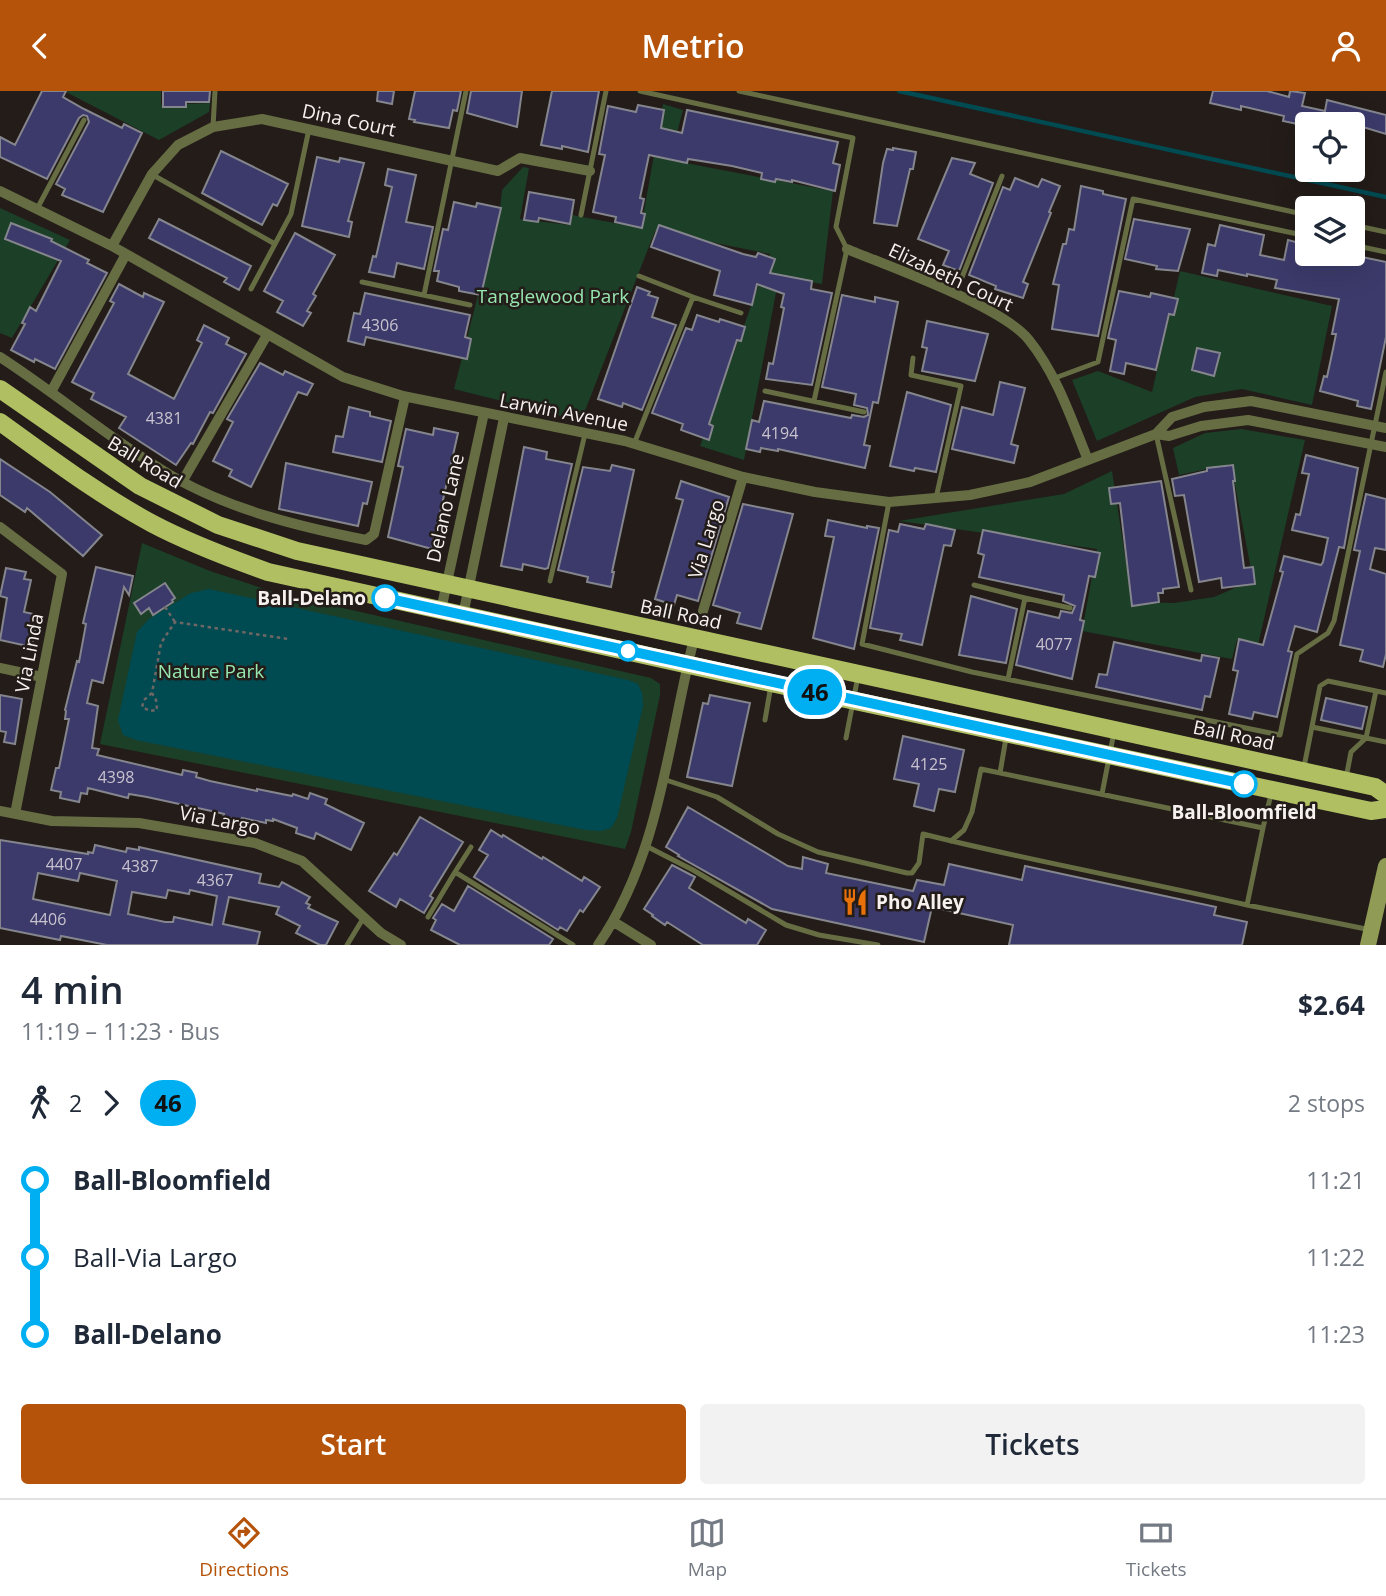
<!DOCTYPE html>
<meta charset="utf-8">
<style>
body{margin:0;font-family:"Open Sans",sans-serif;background:#f2f2f3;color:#1f2937;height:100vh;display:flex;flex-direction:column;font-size:26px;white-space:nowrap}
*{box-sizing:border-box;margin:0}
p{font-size:23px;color:#747a83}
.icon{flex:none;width:38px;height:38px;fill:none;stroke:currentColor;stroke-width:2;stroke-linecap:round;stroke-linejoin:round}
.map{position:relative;height:854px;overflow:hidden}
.side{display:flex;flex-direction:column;background:#fff;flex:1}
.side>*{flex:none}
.badge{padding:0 14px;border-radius:23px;font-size:24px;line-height:46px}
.fabs{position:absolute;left:1295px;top:21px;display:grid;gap:14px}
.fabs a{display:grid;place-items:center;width:70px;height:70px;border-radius:7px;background:#fff;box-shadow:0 7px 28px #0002;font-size:35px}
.map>.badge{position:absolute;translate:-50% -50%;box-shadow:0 0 0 4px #fff}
.legs{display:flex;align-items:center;gap:10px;height:77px;padding:0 21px;font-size:23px}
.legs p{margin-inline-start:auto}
.head{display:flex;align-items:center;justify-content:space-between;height:119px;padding:0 21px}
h1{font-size:38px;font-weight:600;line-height:52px}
.button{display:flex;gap:14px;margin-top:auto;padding:14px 21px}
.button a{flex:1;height:80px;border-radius:7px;background:#b45309;color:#fff;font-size:28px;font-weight:600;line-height:80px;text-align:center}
.button a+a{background:#f2f2f3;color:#1f2937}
ul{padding:0 21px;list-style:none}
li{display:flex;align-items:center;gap:24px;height:77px;font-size:26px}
li i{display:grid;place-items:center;width:10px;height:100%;margin:0 9px;background:currentColor}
li i::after{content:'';width:18px;height:18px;margin:-9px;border:5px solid;border-radius:50%;background:#fff}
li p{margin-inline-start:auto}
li:first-child i{background:linear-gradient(#0000 50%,currentColor 0)}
li:last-child i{background:linear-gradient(currentColor 50%,#0000 0)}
header{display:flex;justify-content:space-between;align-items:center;height:91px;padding:0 21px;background:#b45309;color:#fff;font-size:32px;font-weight:600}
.menu{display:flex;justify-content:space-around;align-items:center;height:98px;border-top:2px solid #e0e1e3;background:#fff;font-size:19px;color:#747a83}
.menu a{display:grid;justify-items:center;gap:4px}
.menu .current{color:#b45309}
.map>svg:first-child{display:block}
</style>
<header><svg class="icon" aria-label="back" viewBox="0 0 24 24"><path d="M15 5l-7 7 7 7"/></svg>Metrio<svg class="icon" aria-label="person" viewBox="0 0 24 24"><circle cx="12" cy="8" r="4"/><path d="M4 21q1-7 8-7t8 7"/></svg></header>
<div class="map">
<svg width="1386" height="854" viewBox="0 0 1386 854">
<rect width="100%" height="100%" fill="#231c19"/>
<path fill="#1c3f28" d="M64,0h97v14l49,-2 -1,9 -50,28z
M663,13l20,6 -13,50 163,31 -11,93 -43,-7 -35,183 -44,-14 70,-192 -115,-23 -74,190 -127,-32 46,-180 2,-19 21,-23 6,1 -9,51 49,6 3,-10 69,13z
M0,117l70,32 -58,98 -12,-5z
M1180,180l152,35 -20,99 -70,-16 -47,8 -98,44 -25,-61 26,-9 54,21z
M1241,338l64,11 -47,205 -21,-5 -5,19 -150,-28 15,-82 -198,-28 165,-27 48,-23 20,131 42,1 40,-6 39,-17 -22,-116 -52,11 -6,-27 32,-15z
M142,452l68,28 67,22 374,85 9,6v11l-29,137 -6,17 -525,-105z"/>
<path fill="#004a52" d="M209,498l419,91 10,4 4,9 1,13 -26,112 -6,10 -10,3 -15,-1 -450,-90 -13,-5 -5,-15 19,-88 12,-13 42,-26z"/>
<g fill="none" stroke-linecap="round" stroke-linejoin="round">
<path stroke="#004a52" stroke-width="4.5" d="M899,0l487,106"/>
</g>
<path fill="#3c3a6a" stroke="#84858d" stroke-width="2" fill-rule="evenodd" d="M42,0h24l-3,6 21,12 38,19 2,-4 18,9 -39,79 -41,-17 3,-6 -9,-5 33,-62 -2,-6 -4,-1 -4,3 -32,61 -47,-22v-20l15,8z
M163,0h47l-1,11h-23v5h-23z
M378,0h16l-2,13 -15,-3z
M415,0h46l-4,20 -4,-1 -4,18 -35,-6 1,-2 -6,-1z
M471,0h51l-5,36 -50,-14z
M552,0h47l-11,61 -26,-6v3l-21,-4z
M1213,0h54l22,6 1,-6 15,2 -3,13 23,5 2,-11 59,15v19l-33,-10h-46v2l-24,-5 1,-5 -43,-10v4l-31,-7z
M638,14l26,5 -3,18 21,5 5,-23 151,32 -5,21 7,2 -5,26 -43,-11v2l-16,-3 -1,3 -14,-3 1,-6 -30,-7 -44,-7 -1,4 -38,-8 -9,43 4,1 -3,14 4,1 -3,14 -27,-6 1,-5 -23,-5 12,-57 -6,-1 9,-48 28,6z
M893,57l23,4 -3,17h-3l-13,57 -23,-3 9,-60 4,-14 6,1z
M221,60l67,33 -11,22 -4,-2 -11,21 -60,-32z
M317,66l22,5 1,-4 24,5 -16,58 4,1 -3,15 -47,-11z
M952,67l23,5 -5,11 23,9 -34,88 -16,-6 6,-14 -31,-12z
M388,78l28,6 -10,47 27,5 -9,42 -27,-6 -3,14 -25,-5 4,-16 3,1 16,-70 -7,-2z
M1015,87l23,9 4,-8 18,7 -11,26 2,1 -28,69 5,2 -5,14 -28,-9 1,-3 -27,-11 34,-88 7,3z
M1081,95l22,5v3l23,5 -28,137 -46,-7 7,-44 -6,-1 10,-40h3l3,-15 5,1z
M529,101l45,8 -4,24 -31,-6 -1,4 -14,-2z
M454,111l22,5 1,-4 24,5 -20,87 -22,-4v-4l-22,-6 2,-10h-5l9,-42 5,1z
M159,128l92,47 -12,24 -15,-8 3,-4 -78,-40z
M1134,128l56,10 -12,42 -22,-2 1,-3 -32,-7z
M11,132l41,16 -1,2 38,19 -2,3 20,10 -52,96 -20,-10 -1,3 -23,-12 14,-26 -3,-1 8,-16 6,4 25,-50 -56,-22z
M659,134l84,29 13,3 2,-4 17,6 -5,14 42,8 -1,8 21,4 -20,92 -46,-6 3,-16 4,1 11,-56 -3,-1 3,-13 -27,-10 -5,21 -38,-10 6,-24 -69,-24z
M1220,134l44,10 -4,20 24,5 4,-20 19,5v9h41l38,8v75l-15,72 -14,-3 1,-5 -38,-10 4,-15 3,1 6,-28 3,-15h-4l7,-35 -64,-11 2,-8 -30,-6v2l-29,-6 -1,6 -15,-3 6,-29 7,2z
M295,142l40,22 -22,39 3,2 -9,15 4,2 -8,13 -26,-14 6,-11 -19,-10z
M119,193l24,13 1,-4 20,9 -36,72 46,25 28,-56 -5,-3 7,-15 25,13 -3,6 20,10 -33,59 -3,-1 -17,32 -2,-1 -15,22 -57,-37 7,-11 -35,-18 3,-6 -22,-11 42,-79 -4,-2z
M637,196l13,5 -2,3 10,3 -6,19 24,8 -34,85 -19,-7 -1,4 -24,-8z
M1119,200l31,6 1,-4 27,6 -4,16 -5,-1 -13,56 -30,-7 -2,11 -14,-3 6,-31 -8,-2z
M365,202l105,22 -5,22 6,2 -4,20 -101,-22 -2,8 -16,-4 6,-28 6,1z
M842,204l33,7v-5l23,5 -20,101 -5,-1 -9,43 6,1 -5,22 -87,-19v2l-17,-3 -1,4 -14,-3 6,-29 7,2 5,-21 87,17 1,-3 12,2 4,-2 -1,-7 -13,-3 2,-11 -34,-7z
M697,224l22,7 1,-3 25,8 -4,14 -4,-1 -28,84 4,2 -4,14 -28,-10 2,-6 -31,-11 34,-85 6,2z
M927,230l61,13 -13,47 -53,-10 5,-23 -5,-1z
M1197,257l23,5 -6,23 -22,-6z
M260,272l23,12 2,-4 28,13 -6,11 -9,-3 -47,95 -22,-11 3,-6 -19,-9 20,-39 -6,-3z
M1000,291l25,6 -14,56 7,2 -4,17 -62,-14 10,-42 31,8z
M907,301l44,13 -15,67 -21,-4 -1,3 -24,-5z
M349,316l21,5v4l21,5 -9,41 -49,-10 3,-16 7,1z
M434,337l24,5 -26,116 -44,-12 15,-70 -5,-1 8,-37 27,6z
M524,356l23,5 -1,7 26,5 -24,104 -3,1 -22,-5 -1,6 -21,-4z
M1306,364l52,13 -14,80 -5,-1 -22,85 -22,-6 -7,25 4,1 -15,65 -23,-5 -2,7 -23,-5 9,-43 -5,-1 6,-31 24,6 20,-73 -3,-1 4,-15 37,9 2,-3 5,-24 -36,-8 4,-16 4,1 9,-41 -7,-1z
M0,368l50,33 52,43 -19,21 -56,-48 -2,4 -25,-17z
M286,372l86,19 -5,22 -4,-1 -5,23 -79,-17z
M612,374l22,5 -22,102h2l-3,15 -24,-5 1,-5 -30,-7 25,-103 27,4z
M1233,374l2,16h-2l11,87 9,-1 2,17 -33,4 -1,-10 -22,4 -15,-87 -9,1 -3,-17 35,-8v-3z
M681,390l48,16 -31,104 -21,-6 -3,10 -19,-6 28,-99 -7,-2z
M1161,390l18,106 -16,2v4h-5l1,9 -27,4 -12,-103 -9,1 -2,-16z
M1366,403l20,5v51l-11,-2 -5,21 16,5v80l-3,13 -23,-6 3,-11 -23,-5 20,-94 -6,-1z
M743,413l50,10 -32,115 -24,-6 3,-10 -27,-8z
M828,429l39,8v-2l12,2 -25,121 -41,-11 21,-101 -9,-1z
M900,433l24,5 2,-5 29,6 -4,16 -7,-1 -22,100 -22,-5 2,-6 -32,-6 19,-98 9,2z
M983,439l117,23 -5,24 -6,-1 -9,44 4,1 -12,58 -56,-14 12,-54 31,7 2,-7 11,2 3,-7 -12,-5 1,-6 -85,-18 5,-22 -6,-2z
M96,476l37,9 -4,19 -5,-8 -21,96 -11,-3 -5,23 11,3 -6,42 7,1 -2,6 85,20 1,-5 14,3 -1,4 14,4 47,10v-2l35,7 1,-2 15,5 2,-6 17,6 -2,5 39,19 -13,27 -35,-17 -2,6 -18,-6 1,-5 -24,-9v2l-7,-1v3l-24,-5 -1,2 -18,-3 1,-3 -8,-2 -69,-15 -18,-3 -1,4 -40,-10 -1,6 -6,-1 -2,9 -19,-4 1,-6 -10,-2 5,-22h3l10,-49h-4l1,-8 -1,-1 12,-49 2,1 7,-38 -3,-1z
M6,477l20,4 -2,7 7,1 -7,32 14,3 -6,32 -32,-7 7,-42 -7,-2z
M165,492l10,15 -3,2 1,2 -20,13 -4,-7 -8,6 -7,-11z
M971,505l46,13 -11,54 -47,-8z
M1114,551l87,19 1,-6 17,3 -9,39 -5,-1 -3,14 -106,-23 3,-13 8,1z
M0,604l22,4 -7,45 -11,-2 2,-10 -6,-1z
M710,604l40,8 -18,83 -45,-9 16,-74 5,1z
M1326,607l41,9 -5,22 -41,-9z
M903,645l61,14 -9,42 -16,-3 -5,22 -20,-5 5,-22 -25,-5z
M688,716l100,59 14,3 1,-12 25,7 -2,9 87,18 4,-11 27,5 5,-21 73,16 3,-14 191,41 -2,8 33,7 -5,23h-233l4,-20 -81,-18 -8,35 -152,-33 -94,-53 1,-1 -13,-8z
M420,726l43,25 -33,54 3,2 -9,15 -24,-14 -4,8 -27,-16 25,-38 3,2z
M491,739l11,7 1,-2 39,24 1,-2 39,24 2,-4 16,10 -17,25 -3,-2 -13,21 -7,-4 -2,3 -84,-53 14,-22 -9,-5z
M0,749l88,14v-2l5,1 2,-8 31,7 1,-4 12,2v-3l122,27 -2,9 20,4 3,-5 28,15 -4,6 4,2 -2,3 30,14 -12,23h-6l-24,-12 4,-7 -24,-12 3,-7 -50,-10 -6,27 37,8 -3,13h-150l-46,-9 -1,4 -60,-12zM38,782l40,8 2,-8 37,8 -7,34 -77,-16zM168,799l21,4 1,-4 27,6 -5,29 -38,-8 -1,5h-8l-37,-8 4,-22 34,6z
M672,774l23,12 -6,11 57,35 2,-4 18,11 -9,15h-54l-36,-23 -2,3 -13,-9 1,-1 -9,-6z
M468,795l85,53 -4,6h-89l-29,-15 5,-10 -3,-2 9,-14 12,7z"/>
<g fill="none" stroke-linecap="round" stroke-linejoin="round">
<path stroke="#6e6765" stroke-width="2.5" stroke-dasharray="3.5 3.5" stroke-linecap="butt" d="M165,516l10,15
M152,602l-8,7 -2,7 8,4 7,-1 -1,-10 -4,-7 9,-50 14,-21 113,17"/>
<path stroke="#666d43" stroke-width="5" d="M640,0l213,47 -17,89 11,22 -33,152
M739,0l568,124
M213,36l2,-36
M153,84l122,69
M37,118l47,-89
M581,124l25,-124
M1353,134l33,7
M1353,154l33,7
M362,191l108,23
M251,198l40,-75 18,-85
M424,204l42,-204
M955,204l47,-119
M693,206l48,16
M913,267l-2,17 50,11 -25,112
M1055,287l43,-16 35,-163 174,37
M765,300l99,21
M1156,343l35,156
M634,353l59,-147 -54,-21
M889,411l-27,142 110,28 308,63 17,-81 31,-21 6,-12 52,-249
M550,490l35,-147
M974,494l51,13
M1008,588l17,-81 45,10
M765,629l6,-35
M1312,636l74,15
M846,647l12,-62
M1304,676l16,-81 8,-5 58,12
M1000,682l6,-35
M1346,687l5,-26 15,-14 10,-47
M663,688l54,18 61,37 40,18 89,21h5l7,-10 4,-29c107,27 216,46 324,71l16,-77 -282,-59 -9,43 -8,18 -13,11
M1102,703l12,-62
M1263,737l8,-34
M646,755l47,24 93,55 33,10 59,10
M455,781l16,-25
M1247,814l124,25
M428,826l27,-45 118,73
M347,854l17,-28"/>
<path stroke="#666d43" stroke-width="10" d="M0,100l112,55 231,131 60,19 222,45 118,36 72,15 74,10 81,-7 60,-13 126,-48 16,-17 32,-10 47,-6 135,27
M112,155l40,-72 26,-29 35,-18 49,-8 236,52 22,-13 70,13
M847,158c43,18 155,57 182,91 28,35 42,78 59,120
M0,266c60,39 115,86 177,122 58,32 124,48 189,61l8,-6 31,-137
M51,301l75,-138
M1156,343l13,2 32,-10 47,-6 138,27
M182,391l85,-147
M0,436l62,47 -47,240
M441,519l43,-197
M703,520l40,-134
M463,524l41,-197
M0,577l42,9
M0,720l52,10 87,2 116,20 47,18 79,72 20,12
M614,831l37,23
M598,854c62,-90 70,-204 96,-306"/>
<path stroke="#909b55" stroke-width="16" d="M1368,854l18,-79"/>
<path stroke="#b0bf62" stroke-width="18" d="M0,298l140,97 78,39 79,26 1078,236 11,8
M0,331c50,36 99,73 153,102 36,19 76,34 115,48l503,111 600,128 15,-2"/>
</g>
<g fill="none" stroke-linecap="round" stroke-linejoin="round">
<defs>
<path id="line-1" d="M385,507l859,186"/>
</defs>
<use href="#line-1" stroke="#fff" stroke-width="16"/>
<use href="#line-1" stroke="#00aff2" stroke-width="10"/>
</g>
<defs>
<symbol id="restaurant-bare" viewBox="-9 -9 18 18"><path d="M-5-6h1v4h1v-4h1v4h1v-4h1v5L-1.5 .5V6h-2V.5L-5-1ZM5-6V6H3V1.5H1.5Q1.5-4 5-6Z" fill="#e8710a" stroke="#231c19" stroke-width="2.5" paint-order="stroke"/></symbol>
</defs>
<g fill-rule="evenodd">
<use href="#restaurant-bare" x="836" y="792" width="38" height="38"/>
</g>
<g fill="#fff" stroke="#00aff2" stroke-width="3.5">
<circle cx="385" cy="507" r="12"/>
<circle cx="628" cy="560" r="9"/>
<circle cx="1244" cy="693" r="12"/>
</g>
<g text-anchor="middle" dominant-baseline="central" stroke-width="5" stroke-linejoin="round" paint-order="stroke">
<g font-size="16" fill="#c8c3ce">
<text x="380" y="234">4306</text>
<text x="164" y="327">4381</text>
<text x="780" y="342">4194</text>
<text x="1054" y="553">4077</text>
<text x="929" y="673">4125</text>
<text x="116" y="686">4398</text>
<text x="64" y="773">4407</text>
<text x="140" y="775">4387</text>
<text x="215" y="789">4367</text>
<text x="48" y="828">4406</text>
</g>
<g font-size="19" fill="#f6f1ef" stroke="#231c19">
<text transform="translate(349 29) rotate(12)">Dina Court</text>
<text transform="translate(951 186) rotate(25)">Elizabeth Court</text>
<text transform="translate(564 321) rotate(11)">Larwin Avenue</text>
<text transform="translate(145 371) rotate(31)">Ball Road</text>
<text transform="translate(445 417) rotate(-77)">Delano Lane</text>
<text transform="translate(706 448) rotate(-73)">Via Largo</text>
<text transform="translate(681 523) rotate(12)">Ball Road</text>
<text transform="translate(29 562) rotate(-79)">Via Linda</text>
<text transform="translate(1234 644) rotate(12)">Ball Road</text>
<text transform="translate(220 729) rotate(11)">Via Largo</text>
</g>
<g font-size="19" fill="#95e6af" stroke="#231c19">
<text x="553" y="205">Tanglewood Park</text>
<text x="211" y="580">Nature Park</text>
</g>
<g font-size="19" font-weight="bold" fill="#f6f1ef" stroke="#231c19" text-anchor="end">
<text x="366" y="507">Ball-Delano</text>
<text x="1244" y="721" text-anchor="middle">Ball-Bloomfield</text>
</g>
<g font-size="19" font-weight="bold" fill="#f6f1ef" stroke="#231c19" text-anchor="start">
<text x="876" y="811">Pho Alley</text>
</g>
</g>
</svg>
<div class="fabs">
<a><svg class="icon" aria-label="locate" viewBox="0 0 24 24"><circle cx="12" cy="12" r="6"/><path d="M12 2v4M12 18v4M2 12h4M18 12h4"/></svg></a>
<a><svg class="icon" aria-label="layers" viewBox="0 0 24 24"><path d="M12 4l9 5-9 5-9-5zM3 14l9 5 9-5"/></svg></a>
</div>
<b class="badge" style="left:815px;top:601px;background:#00aff2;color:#111">46</b>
</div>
<section class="side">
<div class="head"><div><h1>4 min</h1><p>11:19 – 11:23 · Bus</p></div><b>$2.64</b></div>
<div class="legs"><svg class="icon" aria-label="walk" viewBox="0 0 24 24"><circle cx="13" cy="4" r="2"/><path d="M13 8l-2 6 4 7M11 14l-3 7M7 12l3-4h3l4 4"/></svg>2<svg class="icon" aria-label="forward" viewBox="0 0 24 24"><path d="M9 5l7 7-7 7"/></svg><b class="badge" style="background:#00aff2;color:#111">46</b><p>2 stops</p></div>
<ul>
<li><i style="color:#00aff2"></i><b>Ball-Bloomfield</b><p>11:21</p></li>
<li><i style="color:#00aff2"></i><span>Ball-Via Largo</span><p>11:22</p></li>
<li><i style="color:#00aff2"></i><b>Ball-Delano</b><p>11:23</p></li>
</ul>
<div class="button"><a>Start</a><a>Tickets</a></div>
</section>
<nav class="menu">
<a class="current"><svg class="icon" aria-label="directions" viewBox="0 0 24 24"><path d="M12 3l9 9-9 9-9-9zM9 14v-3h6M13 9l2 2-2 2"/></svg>Directions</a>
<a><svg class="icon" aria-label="map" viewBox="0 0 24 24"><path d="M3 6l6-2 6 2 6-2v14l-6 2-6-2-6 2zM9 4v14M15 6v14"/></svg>Map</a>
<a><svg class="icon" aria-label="tickets" viewBox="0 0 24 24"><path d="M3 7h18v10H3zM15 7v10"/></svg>Tickets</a>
</nav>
